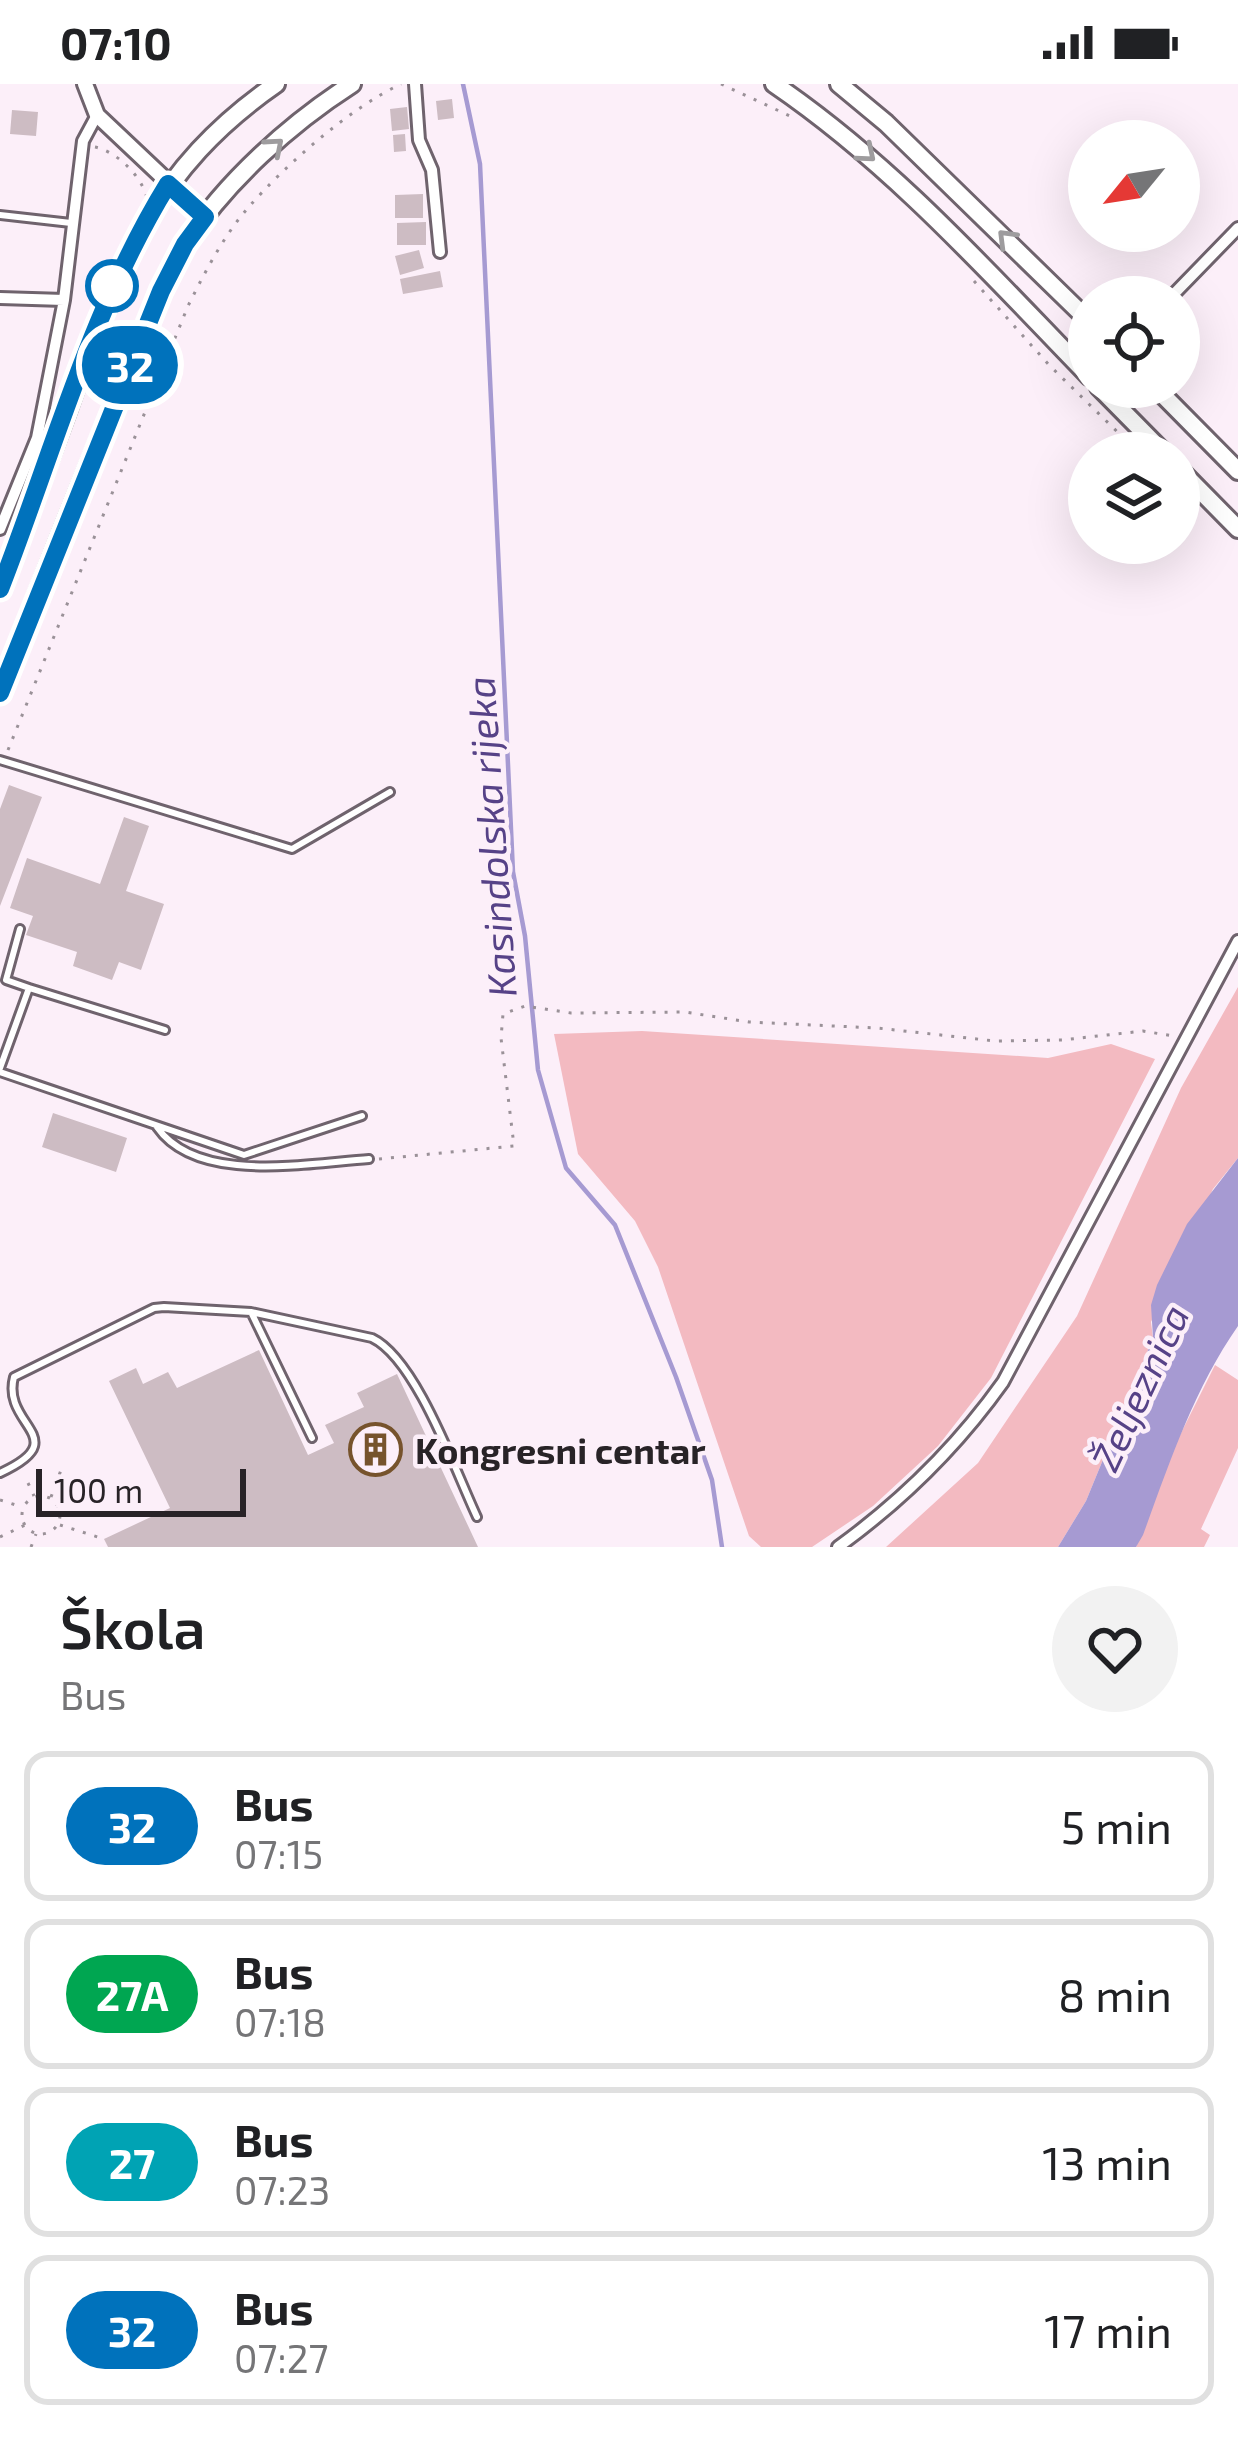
<!DOCTYPE html>
<meta charset="utf-8">
<style>
body{margin:0;font-family:"Exo 2",sans-serif;background:#f2f2f2;color:#202124;height:100vh;display:flex;flex-direction:column;font-size:45px;white-space:nowrap}
*{box-sizing:border-box;margin:0}
p{font-size:39px;color:#757577}
.icon{flex:none;width:66px;height:66px;fill:none;stroke:currentColor;stroke-width:2;stroke-linecap:round;stroke-linejoin:round}
.map{position:relative;height:1463px;overflow:hidden}
.side{display:flex;flex-direction:column;background:#fff;flex:1}
.side>*{flex:none}
.badge{padding:0 24px;border-radius:39px;font-size:42px;line-height:78px}
.needle{width:78px;rotate:240deg}
.buttons{position:absolute;left:1068px;top:36px;display:grid;gap:24px}
.buttons a{display:grid;place-items:center;width:132px;height:132px;border-radius:50%;background:#fff;box-shadow:0 12px 48px #0002;font-size:60px}
.scale{position:absolute;left:36px;bottom:30px;width:210px;box-sizing:border-box;padding-left:12px;border:6px solid #282327;border-top:0;font-size:33px;line-height:42px;white-space:nowrap;color:#282327;-webkit-text-stroke:9px #fceff9;paint-order:stroke}
.map>.badge{position:absolute;translate:-50% -50%;box-shadow:0 0 0 6px #fff}
.round{display:grid;place-items:center;flex:none;width:126px;height:126px;border-radius:63px;background:#f2f2f2}
.headline{display:flex;align-items:center;justify-content:space-between;height:204px;padding:0 60px}
h1{font-size:57px;font-weight:600;line-height:90px}
ul{padding:0;list-style:none}
li{display:flex;align-items:center;gap:36px;height:150px;margin:0 24px 18px;padding:0 36px;border:6px solid #e0e0e0;border-radius:24px}
li div{flex:1}
li b{display:block;font-size:45px}
li em{font-style:normal}
li .badge{min-width:132px;font-weight:700;text-align:center}
.status{display:flex;justify-content:space-between;align-items:center;height:84px;padding:0 60px;background:#fff;direction:ltr}
.status svg{height:33px;fill:currentColor}
.map>svg:first-child{display:block}
</style>
<div class="status"><b>07:10</b><svg viewBox="0 0 49 12"><path d="M0 12V9h3v3zM5 12V6h3v6zM10 12V3h3v9zM15 12V0h3v12zM26 1h20v11H26zM47 4h2v5h-2z"/></svg></div>
<div class="map">
<svg width="1238" height="1463" viewBox="0 0 1238 1463">
<rect width="100%" height="100%" fill="#fceff9"/>
<path fill="#f3bac1" d="M1238,903v171l-25,31 -62,133 2,16 -67,163 -28,46h-172l92,-84 99,-147 104,-228z
M642,947l406,27 63,-14 44,15 -164,319 -53,68 -65,60 -61,41h-51l-12,-11 -91,-269 -23,-46 -57,-67 -24,-120z
M1215,1281l23,15v68l-37,81 9,6 -6,12h-68l39,-102z"/>
<path fill="#a69ad2" d="M1238,1074v168c-44,63 -69,138 -95,209l-7,12h-78l28,-46 67,-163 -2,-33 6,-20 30,-61z"/>
<g fill="none" stroke-linecap="round" stroke-linejoin="round">
<path stroke="#a69ad2" stroke-width="4.5" d="M463,0l17,80 33,708 12,64 13,134 28,98 49,57 61,152 36,103 10,67"/>
</g>
<path fill="#cdbcc3" d="M452,15l2,19 -16,2 -2,-19z
M407,23l2,22 -17,2 -2,-22z
M12,26l26,2 -2,24 -26,-2z
M405,50l1,17 -12,1 -1,-17z
M423,110v24h-28v-23z
M426,138v23h-29v-22z
M419,166l5,18 -24,7 -5,-19z
M440,187l3,16 -40,7 -3,-15z
M9,701l33,12 -42,109v-97z
M124,733l25,9 -23,65 38,13 -23,66 -22,-8 -7,18 -39,-14 4,-14 -51,-17 7,-19 -23,-8 17,-50 73,26z
M53,1029l74,25 -11,34 -74,-25z
M259,1266l49,105 26,-12 -9,-18 39,-18 -7,-14 40,-19 81,173h-370l-4,-8 66,-31 -61,-127 27,-13 7,16 25,-12 9,16z"/>
<g fill="none" stroke-linecap="round" stroke-linejoin="round">
<defs>
<path id="service" d="M0,131l71,8
M0,676l292,89 98,-57
M20,845l-14,51 23,8
M0,984l29,-80 136,42
M0,988l244,83 118,-39
M157,1043c40,58 151,36 212,32
M251,1228l121,26c44,21 83,132 105,179
M0,1389c76,-35 1,-47 14,-96l140,-69 10,-1 87,5 61,126"/>
<path id="minor" d="M415,0l4,56 13,30 8,82
M1171,213l67,-69
M0,214l64,2
M0,445l37,-91 27,-138 19,-159 14,-26
M838,1463c65,-47 118,-99 165,-165l235,-441"/>
<path id="tertiary" d="M85,0l12,31 108,102"/>
<path id="secondary" d="M774,0c119,81 215,189 315,292
M839,0l47,39 203,198
M1099,303l65,66
M1155,303l83,84
M1179,385l59,60
M0,505c23,-60 46,-120 68,-180 49,-138 82,-238 208,-325
M0,609c36,-98 75,-194 115,-291 22,-53 40,-111 71,-159 39,-61 105,-120 166,-159"/>
</defs>
<use href="#service" stroke="#6f636d" stroke-width="12"/>
<use href="#minor" stroke="#6f636d" stroke-width="16"/>
<use href="#tertiary" stroke="#6f636d" stroke-width="20"/>
<use href="#secondary" stroke="#6f636d" stroke-width="22"/>
<path stroke="#9a9198" stroke-width="3" stroke-dasharray="3 9" stroke-linecap="butt" d="M721,0l69,32
M95,63c20,4 45,27 51,48
M974,197l75,84 90,88
M8,666l180,-444c17,-34 35,-69 59,-97 38,-44 103,-101 154,-125
M379,1075l135,-13 -13,-108 2,-24 22,-8 46,7 114,-1 64,10 128,6 118,13 67,-1 81,-9 30,5
M28,1399l6,13
M22 1431a19 19 0 1 1 38 0a19 19 0 1 1-38 0Z
M51,1413l10,-27
M0,1416l22,7
M60,1441l44,14
M0,1453l25,-12
M31,1463l5,-13"/>
<use href="#service" stroke="#fff" stroke-width="6"/>
<use href="#minor" stroke="#fff" stroke-width="10"/>
<use href="#tertiary" stroke="#fff" stroke-width="14"/>
<use href="#secondary" stroke="#fff" stroke-width="16"/>
</g>
<defs><path id="oneway-chevron" d="M-2-3.5L2.5 0L-2 3.5" fill="none" stroke-width="1.6" stroke-linecap="round" stroke-linejoin="round" transform="scale(3)"/></defs>
<g stroke="#9e9c9e">
<use href="#oneway-chevron" transform="translate(275 62) rotate(-41)"/>
<use href="#oneway-chevron" transform="translate(867 70) rotate(40)"/>
<use href="#oneway-chevron" transform="translate(1006 154) rotate(-135)"/>
</g>
<g fill="none" stroke-linecap="round" stroke-linejoin="round">
<defs>
<path id="line" d="M0,505c53,-136 91,-280 168,-405l37,33 -20,27 -24,47 -161,402"/>
</defs>
<use href="#line" stroke="#fff" stroke-width="27"/>
<use href="#line" stroke="#0072bc" stroke-width="18"/>
</g>
<defs>
<symbol id="building-ring" viewBox="-11 -11 22 22"><circle r="9.5" fill="#fceff9" stroke="#76532c" stroke-width="1.5"/><path d="M-4-6H4V6H1V3H-1V6H-4ZM-2.5-4.3h1.7v1.8h-1.7ZM.8-4.3h1.7v1.8H.8ZM-2.5-1h1.7V.8h-1.7ZM.8-1h1.7V.8H.8Z" fill="#76532c"/></symbol>
</defs>
<g fill-rule="evenodd">
<use href="#building-ring" x="346" y="1336" width="59" height="59"/>
</g>
<circle fill="#fff" stroke="#0072bc" stroke-width="6" cx="112" cy="202" r="24"/>
<g text-anchor="middle" dominant-baseline="central" stroke-width="9" stroke-linejoin="round" paint-order="stroke">
<g font-size="36" font-weight="bold" fill="#282327" stroke="#fceff9" text-anchor="start">
<text x="415" y="1365">Kongresni centar</text>
</g>
<g font-size="39" font-style="italic" fill="#564287" stroke="#fceff9">
<text transform="translate(490 753) rotate(-94)">Kasindolska rijeka</text>
<text transform="translate(1139 1303) rotate(-65)">Željeznica</text>
</g>
</g>
</svg>
<div class="buttons">
<a><svg class="needle" viewBox="-14 -14 28 28"><path d="M0-13l5 13h-10z" fill="#e53935"/><path d="M0 13l5-13h-10z" fill="#757577"/></svg></a>
<a><svg class="icon" aria-label="locate" viewBox="0 0 24 24"><circle cx="12" cy="12" r="6"/><path d="M12 2v4M12 18v4M2 12h4M18 12h4"/></svg></a>
<a><svg class="icon" aria-label="layers" viewBox="0 0 24 24"><path d="M12 4l9 5-9 5-9-5zM3 14l9 5 9-5"/></svg></a>
</div>
<div class="scale">100 m</div>
<b class="badge" style="left:130px;top:281px;background:#0072bc;color:#fff">32</b>
</div>
<section class="side">
<div class="headline"><div><h1>Škola</h1><p>Bus</p></div><a class="round"><svg class="icon" aria-label="heart" viewBox="0 0 24 24"><path d="M12 20l-8-8c-3-5 5-10 8-4 3-6 11-1 8 4z"/></svg></a></div>
<ul>
<li><span class="badge" style="background:#0072bc;color:#fff">32</span><div><b>Bus</b><p>07:15</p></div><em>5 min</em></li>
<li><span class="badge" style="background:#00a651;color:#fff">27A</span><div><b>Bus</b><p>07:18</p></div><em>8 min</em></li>
<li><span class="badge" style="background:#00a3b4;color:#fff">27</span><div><b>Bus</b><p>07:23</p></div><em>13 min</em></li>
<li><span class="badge" style="background:#0072bc;color:#fff">32</span><div><b>Bus</b><p>07:27</p></div><em>17 min</em></li>
</ul>
</section>
